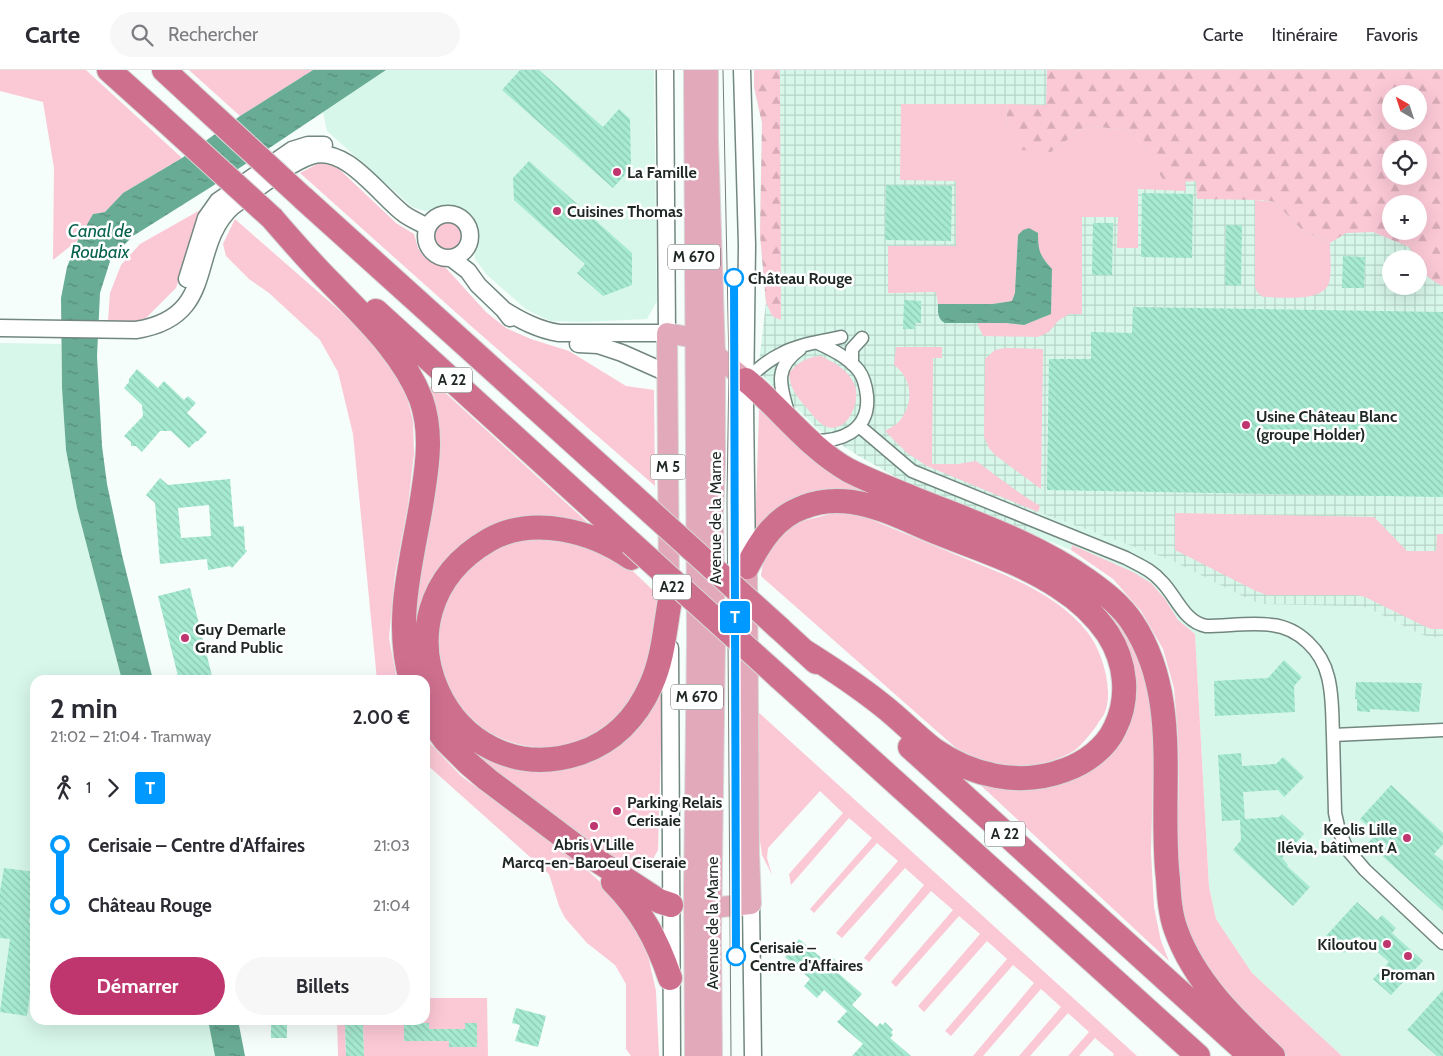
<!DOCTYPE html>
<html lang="fr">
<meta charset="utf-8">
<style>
body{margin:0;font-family:Cabin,sans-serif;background:#f7f7f7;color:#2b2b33;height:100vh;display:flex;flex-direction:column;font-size:19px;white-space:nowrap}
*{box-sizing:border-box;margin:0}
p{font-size:16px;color:#7c7c81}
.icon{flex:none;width:28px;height:28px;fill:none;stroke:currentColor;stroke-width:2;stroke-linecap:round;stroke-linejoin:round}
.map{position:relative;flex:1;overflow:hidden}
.sheet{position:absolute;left:30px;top:605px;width:400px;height:350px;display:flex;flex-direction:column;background:#fff;border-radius:15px;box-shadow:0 5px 20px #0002}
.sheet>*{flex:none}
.badge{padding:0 10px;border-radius:4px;font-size:18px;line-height:32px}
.needle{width:32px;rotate:321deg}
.buttons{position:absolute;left:1382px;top:15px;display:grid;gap:10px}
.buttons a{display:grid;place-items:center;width:45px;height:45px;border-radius:50%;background:#fff;box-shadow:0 5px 20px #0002;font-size:25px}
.map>.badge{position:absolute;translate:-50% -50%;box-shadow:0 0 0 2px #fff}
.legs{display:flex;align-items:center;gap:8px;height:55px;padding:0 20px;font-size:16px}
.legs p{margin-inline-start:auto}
.headline{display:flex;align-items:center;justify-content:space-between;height:85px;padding:0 20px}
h1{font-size:28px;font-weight:700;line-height:38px}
.button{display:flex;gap:10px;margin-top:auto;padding:10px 20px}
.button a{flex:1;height:58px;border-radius:30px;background:#bf356d;color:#fff;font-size:20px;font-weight:700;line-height:58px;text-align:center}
.button a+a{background:#f7f7f7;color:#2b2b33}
ul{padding:0 20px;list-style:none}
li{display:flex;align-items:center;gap:18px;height:60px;font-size:19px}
li i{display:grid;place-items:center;width:8px;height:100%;margin:0 6px;background:currentColor}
li i::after{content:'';width:12px;height:12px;margin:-6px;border:4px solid;border-radius:50%;background:#fff}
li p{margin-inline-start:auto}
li:first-child i{background:linear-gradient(#0000 50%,currentColor 0)}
li:last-child i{background:linear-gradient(currentColor 50%,#0000 0)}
header{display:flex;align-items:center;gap:30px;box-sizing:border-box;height:70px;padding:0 25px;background:#fff;border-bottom:1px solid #e1e1e2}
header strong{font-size:24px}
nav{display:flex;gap:28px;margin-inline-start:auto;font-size:18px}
.search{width:350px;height:45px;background:#f7f7f7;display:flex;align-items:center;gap:12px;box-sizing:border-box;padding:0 18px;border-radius:28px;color:#7c7c81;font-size:19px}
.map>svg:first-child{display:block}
</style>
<header>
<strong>Carte</strong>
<div class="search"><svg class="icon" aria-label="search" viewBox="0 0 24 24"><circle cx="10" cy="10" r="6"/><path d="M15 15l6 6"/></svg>Rechercher</div>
<nav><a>Carte</a><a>Itinéraire</a><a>Favoris</a></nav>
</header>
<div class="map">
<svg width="1443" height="986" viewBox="0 0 1443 986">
<defs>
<pattern id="industrial-grid" width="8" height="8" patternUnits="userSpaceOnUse" patternTransform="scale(1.25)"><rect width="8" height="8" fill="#d7f7ea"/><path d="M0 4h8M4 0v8" fill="none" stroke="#b8d4c9"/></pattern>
<pattern id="forest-firs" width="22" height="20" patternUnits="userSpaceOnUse" patternTransform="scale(1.25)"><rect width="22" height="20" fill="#fbc8d6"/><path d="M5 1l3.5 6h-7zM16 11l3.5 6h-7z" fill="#d7acb8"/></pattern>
<pattern id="water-ripples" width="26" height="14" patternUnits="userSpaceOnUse" patternTransform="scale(1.25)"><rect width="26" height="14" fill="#69ac95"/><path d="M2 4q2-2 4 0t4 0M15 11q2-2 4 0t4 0" fill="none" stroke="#568c79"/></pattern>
<pattern id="building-back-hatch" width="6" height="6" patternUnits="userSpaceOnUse" patternTransform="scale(1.25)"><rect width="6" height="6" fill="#a5ead1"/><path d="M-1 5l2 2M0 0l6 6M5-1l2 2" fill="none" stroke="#8ec9b3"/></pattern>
</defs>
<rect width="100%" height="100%" fill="#f5fefa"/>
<path fill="#d7f7ea" d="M386,0h268l3,231 -10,18 -64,3 -33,-1 -23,-11 -40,-35 -12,-16 -2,-25 -5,-12 -8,-9 -14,-4 -21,2 -13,-4 -85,-76 -4,-19z
M0,273l61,1 1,44 4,62 11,58 45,172h-87v340h173l7,36h-215z
M1038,442l134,48 78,40 104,6 14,2 54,27 21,4v417h-101l-90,-83 -36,-54 -7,-32 -14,-253 -17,-14 -13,-21 -14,-16 -18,-11 -61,-27 -1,5 -46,-19z"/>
<path fill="url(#industrial-grid)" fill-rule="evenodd" d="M754,0h689v569l-21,-4 -54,-27 -14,-2 -90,-2 -14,-4 -79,-40 -133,-48 -13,19 -122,-50 -46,-26 -38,-25 -56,-54 -4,-13 7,-61 -6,-67 2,-112 -8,-36zM1391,24h28v27h-28zM1391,79h28v27h-28zM1391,134h28v27h-28zM1391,189h28v27h-28z"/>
<path fill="#fbc8d6" d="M0,0h86l96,88 -59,35 -18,19 -12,2 -15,26 -25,20 1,-92 -11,-66 -43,-11z
M189,0h124l-73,46z
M901,34h107l-2,21 45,27 36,-27 42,6 15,16 21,35 20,-1 1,10 -48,-2v59h-21l1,-31h-36v97h-13l-11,7 -9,11 -11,5 -55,-1 -6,-13h29l18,2 27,-11 1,-45 -11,-13 -3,-10 -20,-11 -3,58 -3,8 -19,3h-55l-2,-12 -48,1v-47h68v-65l-56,-1z
M319,93l10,2 9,3 58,55 18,11 4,14 6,9 22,11 40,44 20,16 25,11 38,12 57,35 28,4 1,96 -184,-160 -171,-153z
M1255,130l20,2 27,28 28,13c0,9 2,33 -1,40 -7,20 -48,14 -66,14l-6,-5 -2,-5z
M202,139l-26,79 -30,30 -9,3h-29l2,-28 11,-28 19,-21z
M235,149l105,92 46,43 20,39 7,28 1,33 -6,51 -13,69 -6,64 8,42h-20l-24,-246 -15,-62 -18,-32 -51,-47 -20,-14 -23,-23 -3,-12z
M431 166a16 16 0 1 1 32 0a16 16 0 1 1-32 0Z
M896,277h46v11h-9l-1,106h26l18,-3 48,35 16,10 -2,6 -111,-46 -20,-13 -22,-22c5,-3 13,-7 16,-12 13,-17 11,-41 -7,-54z
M1005,278l38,1 -2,140 -46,-34 -6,-7 -5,-11 1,-78 10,-9z
M821,286c14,7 28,14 34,30 6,17 -9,50 -30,40 -8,-4 -14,-13 -19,-19 -10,-11 -16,-19 -17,-34 9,-11 18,-16 32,-17z
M434,314l6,4 147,134v4l-70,-2 -89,78 27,127 119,33 89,-85 -5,173 -7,13 -12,8 -15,-4 -85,-61 -75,-59 -39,-67 -12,-45 21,-227 -4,-20z
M759,340l9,2 43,44 261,122 46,40 20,41 10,32 6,51 -3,110 3,55 7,34 8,20 -194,-181c15,2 44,9 58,8 35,-2 58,-17 83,-39l-2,-123 -253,-132 -106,42z
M1175,443l199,4 33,34h29l1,-17h6v95h-12l-9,-4 -57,-28 -9,-2h-89l-11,-4 -81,-41z
M830,444h16l19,3c31,13 63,26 94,39 46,19 98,37 129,77 14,18 26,57 17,79 -1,4 -6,9 -8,13 -6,8 -14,19 -22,25 -15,10 -44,18 -62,17 -21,-1 -39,-10 -57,-19l-195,-172 3,-23 16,-19 15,-11z
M544,467l29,5 47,17 37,35c0,11 2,23 1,34 -2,12 -7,25 -10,37 -1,7 -2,16 -5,22 -6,10 -16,21 -25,29 -10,10 -23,20 -37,25 -59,21 -123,-12 -141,-72 -7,-23 -3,-52 9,-73 4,-8 8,-17 14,-23 23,-25 48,-32 81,-36z
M1072,475l61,27 18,11 14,16 13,21 17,14 14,253 7,32 36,54 90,83h-55l-60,-61 -31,-46 -11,-23 -5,-31 -3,-48 2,-67 -1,-44 -4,-48 -11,-39 -22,-38 -28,-32 -42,-29z
M757,641l380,345h-24l1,-2 -19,-16 -16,18h-11l21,-24 -21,-19 -38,43h-11l42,-49 -20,-18 -58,67h-10l61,-73 -21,-18 -62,71 -6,-5 62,-72 -20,-18 -63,71 -6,-6 62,-72 -21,-18 -63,71 -5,-5 62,-72 -22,-19 -62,71 -5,-4 60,-73 -19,-17 -63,70 -6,-5 62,-72 -21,-18 -63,70 -4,-4 62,-71 -23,-20 -58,67 -2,-11 54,-61 -23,-22 -52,57 -1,10 5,17 -10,-20 -3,-21z
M425,668l36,38 115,84 31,28 29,30 13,42 7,31 3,65h-28l-5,-7v-65l-11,-19 -28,-22 -22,-25 -6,-12 -10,-32 -124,-111z
M425,928h62l1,58h-124l-1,-32 -18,1 1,31h-8l-1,-36h88z"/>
<path fill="url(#forest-firs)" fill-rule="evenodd" d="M754,0h26l1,250 -9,-4 -6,-14 -6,-67 2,-112 -8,-36z
M1047,0h396v216c-11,-5 -24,-14 -24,-27h-3l-7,-12 -36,-15 -27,1 -16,10 -28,-13 -27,-28 -13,-2 -65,-1 -1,-18 -31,2 -21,-36 -15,-16 -42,-6 -36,27 -31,-2 -14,-25 2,-21 38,1zM1391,24h28v27h-28zM1391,79h28v27h-28zM1391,134h28v27h-28z"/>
<path fill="url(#water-ripples)" d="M313,0h73l-175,117 -78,49 -22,22 -11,35 -3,63 5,90 5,38 15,71 31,125h-31l-45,-172 -11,-58 -4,-62 -1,-90 6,-31 11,-27 15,-26 12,-2 18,-19 59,-35 58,-42z
M1029,158l9,5c0,18 2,23 14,36l-1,45 -27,11 -18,-2h-61c-8,-4 -7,-12 -7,-19h55l19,-3 3,-8 3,-58 5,-5z
M208,950h30l7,36h-30z"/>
<path fill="url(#building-back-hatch)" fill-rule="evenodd" d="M520,0h19l64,57 16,-18 11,10 1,49 -18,20 -111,-98z
M529,91l103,92v32l-29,11 -26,-23 8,-9 -71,-64 -1,-22z
M886,115l66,1 -1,55 -66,-1z
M1142,123l51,1 -1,64 -51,-1z
M1093,153h20l-1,52h-20z
M1226,155h16l-1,61 -16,-1z
M1343,186l22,1 -1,31h-22z
M904,230l17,1v22h-6v6h-12z
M1133,237l310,5v185l-396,-7 2,-131h42v-27l41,1z
M137,299l21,19 6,-7 20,19 4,-4 8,7 -9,10 20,19 -9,9 -3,1 -6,6 -18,-17h-11l-18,21 -6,-6h-5v-4l-7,-6 19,-20 -1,-11 -18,-17 5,-6v-3z
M160,408l8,7 62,-6 4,48 10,-1 1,23 2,2 -15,17 -2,-2 -22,4 -1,-11 -47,5 -5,-61 -9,-8zM209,435l2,31 -30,2 -3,-30z
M190,518l23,92h-34l-21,-84z
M1284,590l18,17 -8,9 1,26 -80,4 -1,-35 54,-3z
M1356,612l66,1 -3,29 -49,-3v3l-13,-1v-12h-2z
M1241,683l1,13 34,-2 7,-7 21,20 -20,20 -6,-7 -35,2 2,27 34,-2 3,-3 22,20 -22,24 6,7 -1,1 23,21 -17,19 -60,-56 8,-10 -1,-20 -18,1 -4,-66z
M1391,715l52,48v11l-9,10 9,7v50l-75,-68 8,-9 -16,-15z
M4,798l31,4 -6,51 6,1v32l-8,60 -27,-4 10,-73 -10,-1v-46z
M1357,832l20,18 5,-5 14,13 -4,5 31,28 -32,34 -18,-16 16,-17 -30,-26 -15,17 -18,-17z
M799,869l26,22 3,-4 2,2 2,-2 8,7 -2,2 2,2 -3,4 25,22 -10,11 25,22 3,-4 3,2 2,-3 8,8 -2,2 2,3 -3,3 21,18h-59l11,-12 -26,-22 13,-14 -3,3 -23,-21 -7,8 -13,-12 6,-7 -25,-22z
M1443,920v66h-6l-30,-26z
M516,938l30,8 -8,31 -23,-6 5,-16 -8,-2z
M271,950h16v18h-16z
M404,950h12v3h13v6h36v-6h12v24h-28v-6h-45z
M363,954l1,32h-18l-1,-31z"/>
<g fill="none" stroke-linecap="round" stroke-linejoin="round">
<defs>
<path id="minor" d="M852,294v-15l10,-11
M746,310c11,-10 22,-20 35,-26 18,-10 40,-12 60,-17
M789,346c-8,-29 -17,-47 11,-67
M859,356l53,45 214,87c13,7 26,12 36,24 14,14 22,40 44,44 22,0 44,-4 66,-1 27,3 50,26 56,52 5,19 4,39 5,58
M810,371c30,1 60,-9 57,-45 -1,-9 -3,-18 -8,-25 -10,-13 -26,-21 -41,-28
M1443,660l-110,5 2,78 4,18 8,18 18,21 78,73"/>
<path id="tertiary" d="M742,0l5,175 -2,159 2,161
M426 166a22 22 0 1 1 44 0a22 22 0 1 1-44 0Z
M451,188l17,13 10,14 26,25 6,8
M187,209l19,-61 12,-17 74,-51 16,-5h16
M504,240c18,11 35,20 55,23h108l-2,-263
M0,258l136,2c84,-13 51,-83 97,-124 21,-14 54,-42 78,-50 34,-12 68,39 93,58 7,5 16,9 24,13
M578,274l20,1 24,8 45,20
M670,578l2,408
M751,834l2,152"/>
<path id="primary" d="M694,0l3,570 -3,248 1,168
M708,0v70l7,214v108l-2,51 2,131 -4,292 1,120
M669,519l-2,-256 28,5 51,42
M700,839l51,-5 -2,-51 -2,-286"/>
<path id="motorway" d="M109,0l50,45
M164,0l27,25
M303,128l329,297
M272,148c19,22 38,44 59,65 33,34 72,70 90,116 11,31 7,62 2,94 -9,62 -30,124 -12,187
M376,241l255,232
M746,310c34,28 63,68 102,90 21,11 43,19 65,28 59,24 122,45 174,82 17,12 34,25 45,42 51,76 26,172 36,257 1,17 2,35 8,51 18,51 59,90 97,126
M631,488c-39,-27 -98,-43 -142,-18 -127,73 -41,257 91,213 33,-11 57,-36 71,-68 12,-26 14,-57 19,-85
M747,497c13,-25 28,-50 57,-60 15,-6 32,-7 48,-5 28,4 55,18 81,29 42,17 88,31 127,57 19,12 35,27 48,46 18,28 22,64 7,94 -9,20 -30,35 -50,42 -45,17 -93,6 -132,-21 -18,-14 -33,-30 -51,-44 -25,-20 -51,-37 -78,-54
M779,558l37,34
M779,607l419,379
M425,642l20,28 23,23 20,17 93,70 78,51 12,4
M910,677l336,305
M613,812c28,28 44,58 57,96"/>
</defs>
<use href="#minor" stroke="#72877f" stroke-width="15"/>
<use href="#tertiary" stroke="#72877f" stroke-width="19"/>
<use href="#primary" stroke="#d7d8d8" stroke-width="22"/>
<use href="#motorway" stroke="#d7d8d8" stroke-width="26"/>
<use href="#minor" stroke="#fff" stroke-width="12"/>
<use href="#tertiary" stroke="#fff" stroke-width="16"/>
<use href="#primary" stroke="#e2a9bb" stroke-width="20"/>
<use href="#motorway" stroke="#ce6f8e" stroke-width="24"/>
<path stroke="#767e7b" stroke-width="1" d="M723,0l6,295 -2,134 4,557"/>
<defs>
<path id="motorway-bridge" d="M191,25l112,103
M159,45l113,103
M632,425l147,133
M631,473l148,134"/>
</defs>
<use href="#motorway-bridge" stroke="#d7d8d8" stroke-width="26" stroke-linecap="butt"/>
<use href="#motorway-bridge" stroke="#ce6f8e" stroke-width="24"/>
</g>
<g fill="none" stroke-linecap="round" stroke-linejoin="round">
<defs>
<path id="line-1" d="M734,208l2,678"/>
</defs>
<use href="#line-1" stroke="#fff" stroke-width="11"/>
<use href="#line-1" stroke="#09f" stroke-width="8"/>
</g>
<g fill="#bf356d" stroke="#fff" stroke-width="2">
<circle cx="617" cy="102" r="5"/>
<circle cx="557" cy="141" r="5"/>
<circle cx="1246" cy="355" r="5"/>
<circle cx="185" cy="568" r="5"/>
<circle cx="617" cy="741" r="5"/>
<circle cx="594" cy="756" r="5"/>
<circle cx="1407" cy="768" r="5"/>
<circle cx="1387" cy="874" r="5"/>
<circle cx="1408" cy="886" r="5"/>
</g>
<g fill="#fff" stroke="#09f" stroke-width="2.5">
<circle cx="734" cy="208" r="9"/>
<circle cx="736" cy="886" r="9"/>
</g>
<g text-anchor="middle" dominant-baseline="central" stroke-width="5" stroke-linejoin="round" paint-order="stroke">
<g fill="#fff" stroke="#626866" stroke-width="1">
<rect x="668" y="174.5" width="52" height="25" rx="4"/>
<rect x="432" y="297.5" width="40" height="25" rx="4"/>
<rect x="650.5" y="384.5" width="35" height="25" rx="4"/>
<rect x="653" y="504.5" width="38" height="25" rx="4"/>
<rect x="671" y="614.5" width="52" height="25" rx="4"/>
<rect x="985" y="751.5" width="40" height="25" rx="4"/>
</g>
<g font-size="15" font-weight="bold" fill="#1f2724">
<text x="694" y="187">M 670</text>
<text x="452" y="310">A 22</text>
<text x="668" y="397">M 5</text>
<text x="672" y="517">A22</text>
<text x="697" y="627">M 670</text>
<text x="1005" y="764">A 22</text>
</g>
<g font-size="16" font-weight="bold" fill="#1f2724" stroke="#fff" text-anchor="start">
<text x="627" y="102">La Famille</text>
<text x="567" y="141">Cuisines Thomas</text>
<text x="1256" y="346">Usine Château Blanc<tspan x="1256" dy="18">(groupe Holder)</tspan></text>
<text x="195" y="559">Guy Demarle<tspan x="195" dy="18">Grand Public</tspan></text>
<text x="627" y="732">Parking Relais<tspan x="627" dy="18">Cerisaie</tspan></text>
<text x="1397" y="759" text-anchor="end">Keolis Lille<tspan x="1397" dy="18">Ilévia, bâtiment A</tspan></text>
<text x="594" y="774" text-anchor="middle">Abris V'Lille<tspan x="594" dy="18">Marcq-en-Baroeul Ciseraie</tspan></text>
<text x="1377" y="874" text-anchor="end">Kiloutou</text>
<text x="1408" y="904" text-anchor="middle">Proman</text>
</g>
<g font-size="16" font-weight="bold" fill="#1f2724" stroke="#fff" text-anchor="start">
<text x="748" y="208">Château Rouge</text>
<text x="750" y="877">Cerisaie –<tspan x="750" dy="18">Centre d'Affaires</tspan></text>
</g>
<g font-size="16" fill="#1f2724" stroke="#fff">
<text transform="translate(715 448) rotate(-90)">Avenue de la Marne</text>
<text transform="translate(712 853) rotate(-90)">Avenue de la Marne</text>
</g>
<g font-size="18" font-style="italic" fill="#06624c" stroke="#fff">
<text x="100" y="161">Canal de<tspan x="100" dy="21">Roubaix</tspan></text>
</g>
</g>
</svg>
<div class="buttons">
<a><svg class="needle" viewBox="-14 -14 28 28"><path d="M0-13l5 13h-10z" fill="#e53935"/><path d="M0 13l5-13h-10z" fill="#7c7c81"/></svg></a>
<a><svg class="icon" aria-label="locate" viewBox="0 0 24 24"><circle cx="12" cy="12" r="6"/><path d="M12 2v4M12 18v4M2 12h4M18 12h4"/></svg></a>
<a>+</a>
<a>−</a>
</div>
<b class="badge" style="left:735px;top:547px;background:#09f;color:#fff">T</b>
<section class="sheet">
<div class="headline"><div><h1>2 min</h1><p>21:02 – 21:04 · Tramway</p></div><b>2.00 €</b></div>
<div class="legs"><svg class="icon" aria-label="walk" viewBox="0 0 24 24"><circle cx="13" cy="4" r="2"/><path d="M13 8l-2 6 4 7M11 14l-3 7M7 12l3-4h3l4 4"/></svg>1<svg class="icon" aria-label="forward" viewBox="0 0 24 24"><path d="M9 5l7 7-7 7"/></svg><b class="badge" style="background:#09f;color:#fff">T</b></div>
<ul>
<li><i style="color:#09f"></i><b>Cerisaie – Centre d'Affaires</b><p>21:03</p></li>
<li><i style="color:#09f"></i><b>Château Rouge</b><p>21:04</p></li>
</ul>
<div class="button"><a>Démarrer</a><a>Billets</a></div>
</section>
</div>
